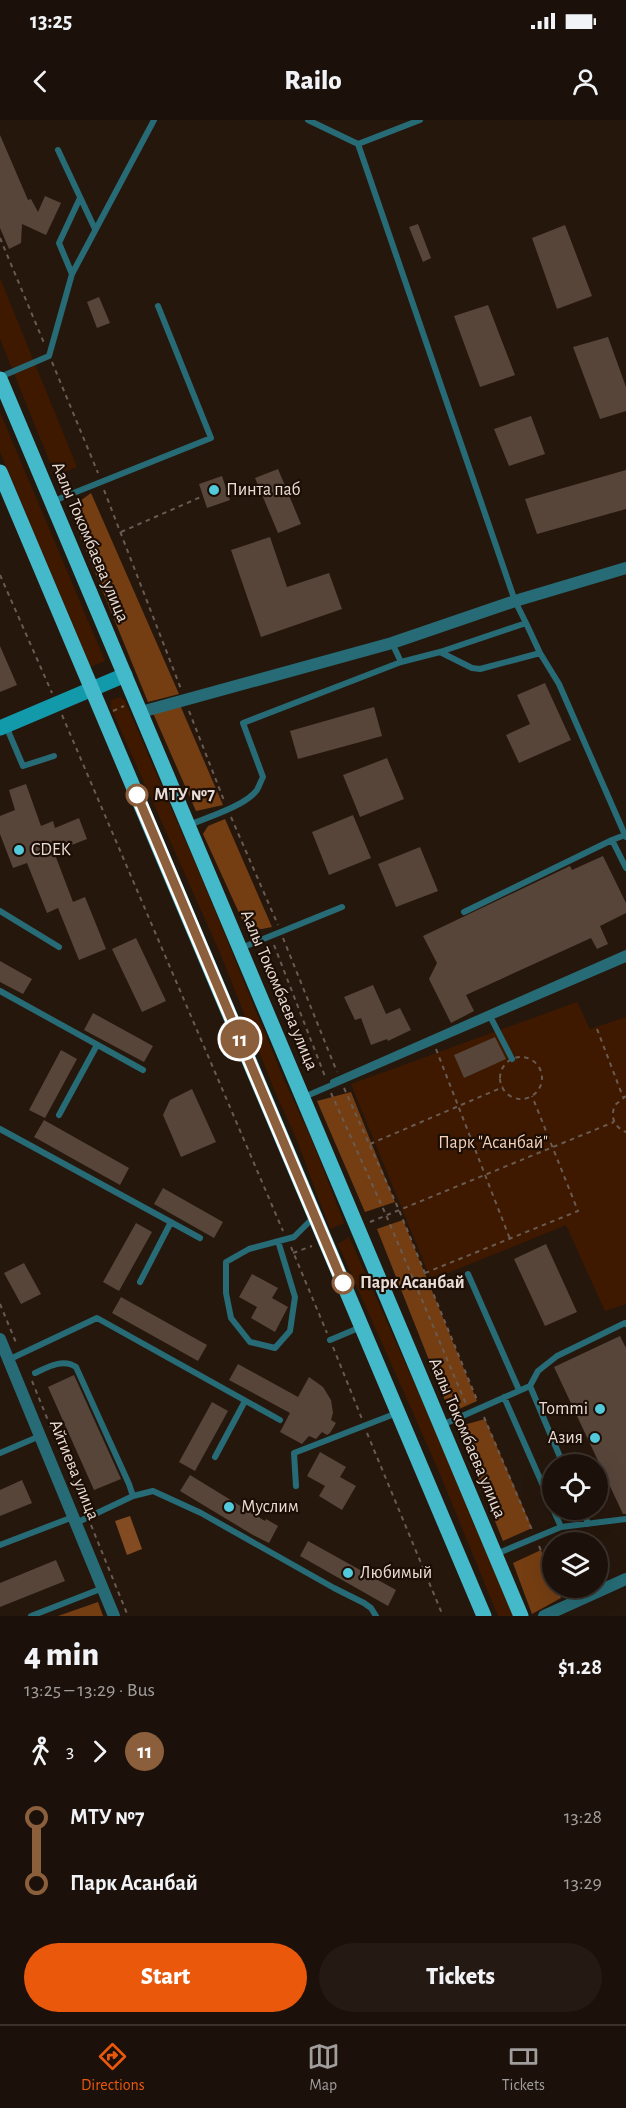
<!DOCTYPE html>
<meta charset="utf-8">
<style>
body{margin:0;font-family:"Alegreya Sans",sans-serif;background:#251a13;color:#f1f3f6;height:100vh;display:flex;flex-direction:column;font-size:22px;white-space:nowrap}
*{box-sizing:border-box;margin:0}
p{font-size:20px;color:#a09d9c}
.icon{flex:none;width:33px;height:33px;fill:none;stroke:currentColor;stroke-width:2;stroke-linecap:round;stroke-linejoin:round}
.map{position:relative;height:1496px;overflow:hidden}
.side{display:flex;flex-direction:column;background:#1c110a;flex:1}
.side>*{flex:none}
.badge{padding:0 12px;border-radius:20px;font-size:21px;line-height:39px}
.buttons{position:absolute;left:542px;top:1334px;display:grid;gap:12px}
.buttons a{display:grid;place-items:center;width:66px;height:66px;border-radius:50%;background:#1c110a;box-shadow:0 6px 24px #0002,0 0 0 2px #3a312b;font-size:30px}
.map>.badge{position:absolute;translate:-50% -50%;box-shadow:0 0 0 3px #fff}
.legs{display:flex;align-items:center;gap:9px;height:66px;padding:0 24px;font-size:20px}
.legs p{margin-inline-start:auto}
.overview{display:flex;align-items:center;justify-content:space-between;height:102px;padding:0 24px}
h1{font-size:33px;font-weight:800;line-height:45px}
.button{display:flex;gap:12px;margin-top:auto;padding:12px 24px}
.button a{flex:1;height:69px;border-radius:36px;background:#ea580c;color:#fff;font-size:24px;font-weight:800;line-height:69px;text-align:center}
.button a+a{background:#251a13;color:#f1f3f6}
ul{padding:0 24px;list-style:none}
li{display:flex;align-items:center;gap:21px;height:66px;font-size:22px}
li i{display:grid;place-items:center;width:9px;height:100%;margin:0 8px;background:currentColor}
li i::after{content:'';width:15px;height:15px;margin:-8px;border:4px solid;border-radius:50%;background:#1c110a}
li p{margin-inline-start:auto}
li:first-child i{background:linear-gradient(#0000 50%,currentColor 0)}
li:last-child i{background:linear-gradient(currentColor 50%,#0000 0)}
.status{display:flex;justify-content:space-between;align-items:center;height:42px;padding:0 30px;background:#1c110a;direction:ltr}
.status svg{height:16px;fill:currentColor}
header{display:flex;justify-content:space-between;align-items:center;height:78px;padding:0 24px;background:#1c110a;font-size:27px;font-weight:800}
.tabs{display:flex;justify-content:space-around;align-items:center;height:84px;border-top:2px solid #3a312b;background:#1c110a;font-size:16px;color:#a09d9c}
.tabs a{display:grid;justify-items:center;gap:3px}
.tabs .current{color:#ea580c}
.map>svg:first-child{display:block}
</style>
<div class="status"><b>13:25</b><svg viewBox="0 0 49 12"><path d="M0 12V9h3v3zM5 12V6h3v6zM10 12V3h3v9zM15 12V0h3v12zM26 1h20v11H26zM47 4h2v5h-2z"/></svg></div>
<header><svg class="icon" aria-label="back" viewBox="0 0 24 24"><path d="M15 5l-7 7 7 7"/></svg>Railo<svg class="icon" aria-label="person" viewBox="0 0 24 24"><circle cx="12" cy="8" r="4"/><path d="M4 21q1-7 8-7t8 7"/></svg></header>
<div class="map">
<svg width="626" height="1496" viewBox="0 0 626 1496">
<rect width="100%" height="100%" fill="#26170d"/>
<path fill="#3e1900" d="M0,158l77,189 -22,8 -55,-136z
M0,292l105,249 -15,6 -6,-14 -84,-201z
M121,577l4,4 78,180 81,199 28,60 32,83 -14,6 -32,-86 -24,-54 -54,-136 -109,-245v-8z
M577,882l13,27 36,-12v287l-21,7 -39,-86 -135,55 -80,-196z
M349,1117l131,293 36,86h-18l-61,-149 -99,-223z"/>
<path fill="#753e12" d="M91,373l88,201 -31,8 -76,-186 4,-12z
M180,585l43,100 -27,6 -43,-98z
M225,699l47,108 -10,2 -16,-1 -43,-94 5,-8z
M351,972l44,110 -30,10 -48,-111z
M403,1100l74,181 -27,12 -73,-184z
M485,1299l47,109 -29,13 -46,-114z
M541,1430l11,27v10h4l5,11 -29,16 -19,-51z
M98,1482l5,14h-45z"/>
<path fill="#834b21" d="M130,1396l12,33 -15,6 -12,-34z"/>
<path fill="#57453a" d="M0,15l28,65 3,-1 7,13 7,-16 16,7 -15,32 -24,-11 -1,19 -12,6 -9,-21z
M418,104l13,34 -8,4 -14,-35z
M565,105l27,71 -35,13 -25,-71z
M99,177l11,26 -13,5 -10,-26z
M488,185l27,70 -35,12 -26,-71z
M608,217l18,50v24l-26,8 -27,-72z
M531,296l14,38 -36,12 -15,-37z
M278,349l23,55 -23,9 -23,-55z
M626,350v39l-89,25 -12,-35z
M222,356l8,24 -23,8 -8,-24z
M270,417l17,50 42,-14 13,36 -81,28 -30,-87z
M0,526l17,39 -17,7z
M545,563l26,57 -52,23 -13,-28 24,-11 -13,-29z
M374,587l8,29 -84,23 -8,-28z
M387,638l17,41 -44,18 -17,-42z
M26,664l15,42 12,-5 2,7 24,-10 8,21 -33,13 19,50 12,-5 21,52 -27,11 -21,-52 -11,5 -20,-50 -14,5 -13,-34v-18l15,-6 -6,-20z
M353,695l18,43 -42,17 -17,-43z
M420,727l18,44 -42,16 -18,-43z
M603,736l23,47v10l-26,13 8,18 -11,5 -6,-11 -125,57 8,16 -23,12 -22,-44 8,-16 -14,-27 147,-70 2,4z
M136,818l30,63 -24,11 -30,-63z
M0,841l32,18 -9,15 -23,-12z
M373,865l13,29 14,-6 11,22 -23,11 -1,-2 -16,6 -10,-27 -6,2 -11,-23z
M93,893l60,33 -9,16 -60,-32z
M495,917l11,22 -42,19 -10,-23z
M61,930l16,9 -32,59 -16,-8z
M192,969l24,53 -35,15 -18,-42 7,-15z
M44,1000l85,48 -9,17 -86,-48z
M163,1068l60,34 -9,16 -60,-34z
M136,1103l16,9 -33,59 -16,-9z
M546,1124l31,68 -32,14 -31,-67z
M24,1143l17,31 -20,10 -17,-31z
M252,1154l26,14 -6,10 16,9 -13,25 -24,-14 6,-11 -18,-10z
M121,1177l86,48 -9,16 -86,-48z
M620,1216l6,12v166h-3l-69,-147z
M238,1244l60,33 11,-20 14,10 8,13 2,13 -2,7 5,3 -6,10 -3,2 -5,-3 -6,7 -7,-3 -7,8 -22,-12 10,-19 -61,-33z
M74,1255l47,104 -27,11 -46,-103z
M212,1282l16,9 -33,60 -16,-9z
M320,1332l26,15 -6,10 16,9 -14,24 -23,-14 6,-10 -18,-10z
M190,1355l75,46 1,-2 12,7 -9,17 -16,-8 -73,-44z
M22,1360l10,23 -32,13v-26z
M308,1421l88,49 -8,16 -88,-50z
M56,1440l9,21 -65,26v-24z"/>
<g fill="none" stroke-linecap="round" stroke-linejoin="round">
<path stroke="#695b52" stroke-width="2" stroke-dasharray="4.5 4.5" stroke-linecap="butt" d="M0,118l44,105
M52,242l46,111
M104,370l77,199
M121,412l82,-36
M0,455l52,118
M113,591l11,-5
M189,591l36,92
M62,595l221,516
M231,697l47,108
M283,818l54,134
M274,825l52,134
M597,909l26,68
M436,929l74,190
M500 958a21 21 0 1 1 42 0a21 21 0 1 1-42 0Z
M344,968l55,122 78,190
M331,973l55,122 80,189
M626,976l-11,9c-5,12 -1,22 11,27
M370,1024l133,-57
M370,1102l244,-100
M291,1127l36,86
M293,1133l19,-7
M425,1153l153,-62 -46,-115
M0,1184l17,41
M333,1227l29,72
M32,1261l52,128
M484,1297l48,113
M367,1313l76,183
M91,1405l37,91
M539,1426l13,31
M556,1467l4,10"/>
<path stroke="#266b75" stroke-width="6" d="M308,0l50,24 157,457 11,22 -86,29 -39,10 -9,-19
M358,24l62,-24
M58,30l37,79
M72,154l-13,-31 21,-45
M0,257l49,-21 23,-82 82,-154
M51,382l160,-64 -53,-132
M526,503l14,30 19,31 66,151
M440,532l32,16 8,1 60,-16
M6,606l17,40 31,-10
M189,705c19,-8 56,-19 68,-35 2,-4 4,-9 6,-13l-20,-54 158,-61
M612,720l14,28
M0,791l59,36
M464,792l148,-72 13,-5 1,2
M241,828l101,-41
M0,871l143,79
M491,898l21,41
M333,962l293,-129
M304,977l322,-138
M59,995l38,-70
M0,1009l200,109
M278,1121l17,56 -5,34 -15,17 -25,-6 -19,-24 -5,-25v-31l23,-13 45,-12 20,-20
M468,1154l51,116
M140,1162l31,-60
M330,1220l31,-13
M8,1240l89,-42 183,102
M35,1253c13,-6 28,-15 41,-6l53,117 4,12
M530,1266l33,78
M504,1277l48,109
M442,1305l88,-39 8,-15 19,-15 68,-33 1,1
M0,1333l40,-17
M215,1337l30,-56
M296,1366l-2,-33 103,-40
M553,1389l8,18
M582,1389l6,15
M76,1403l57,-27 20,-5 48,22 133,75 30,15 7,5 5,8
M0,1425l73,-28
M496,1434l65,-27 65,-8
M31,1496l72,-28"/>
<path stroke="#266b75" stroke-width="12" d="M141,592l251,-69 123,-42 111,-33
M0,1219l114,277
M544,1496l82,-37"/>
<path stroke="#1299aa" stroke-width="15" d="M0,608l125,-53"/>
<path stroke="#44b9ca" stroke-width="15" d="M0,259l521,1237
M0,352l484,1144"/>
</g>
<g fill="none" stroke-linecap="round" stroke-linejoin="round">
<defs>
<path id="line-1" d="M137,675l206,488"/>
</defs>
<use href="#line-1" stroke="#fff" stroke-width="14"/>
<use href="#line-1" stroke="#8b5e3c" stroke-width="9"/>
</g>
<g fill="#53cadc" stroke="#1c0e05" stroke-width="2">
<circle cx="214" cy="370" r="6"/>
<circle cx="19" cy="730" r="6"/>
<circle cx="600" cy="1289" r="6"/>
<circle cx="595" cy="1318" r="6"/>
<circle cx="229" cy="1387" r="6"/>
<circle cx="348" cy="1453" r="6"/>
</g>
<g fill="#fff" stroke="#8b5e3c" stroke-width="3">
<circle cx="137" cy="675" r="10"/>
<circle cx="343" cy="1163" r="10"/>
</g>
<g text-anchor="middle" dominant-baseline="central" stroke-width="4.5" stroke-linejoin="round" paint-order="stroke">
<g font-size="18" fill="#e8ddd6" stroke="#1c0e05" text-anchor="start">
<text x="226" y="370">Пинта паб</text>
<text x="31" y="730">CDEK</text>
<text x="588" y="1289" text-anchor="end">Tommi</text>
<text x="583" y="1318" text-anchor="end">Азия</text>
<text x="241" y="1387">Муслим</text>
<text x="360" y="1453">Любимый</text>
</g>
<g font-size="18" fill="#e8ddd6" stroke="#1c0e05">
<text transform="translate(90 422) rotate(67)">Аалы Токомбаева улица</text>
<text transform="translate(279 870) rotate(67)">Аалы Токомбаева улица</text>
<text transform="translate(467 1318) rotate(67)">Аалы Токомбаева улица</text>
<text transform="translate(74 1350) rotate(68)">Айтиева улица</text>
</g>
<g font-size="18" font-weight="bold" fill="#e8ddd6" stroke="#1c0e05" text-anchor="start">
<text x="154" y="675">МТУ №7</text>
<text x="360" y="1163">Парк Асанбай</text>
</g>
<g font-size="18" fill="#f5d2bc" stroke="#1c0e05">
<text x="493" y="1023">Парк "Асанбай"</text>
</g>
</g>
</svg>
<div class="buttons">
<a><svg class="icon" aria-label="locate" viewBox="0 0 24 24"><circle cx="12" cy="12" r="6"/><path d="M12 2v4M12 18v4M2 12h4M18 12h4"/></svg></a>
<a><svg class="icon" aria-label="layers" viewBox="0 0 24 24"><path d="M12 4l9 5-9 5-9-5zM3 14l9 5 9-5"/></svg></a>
</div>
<b class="badge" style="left:240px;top:919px;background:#8b5e3c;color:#fff">11</b>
</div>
<section class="side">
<div class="overview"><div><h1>4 min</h1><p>13:25 – 13:29 · Bus</p></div><b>$1.28</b></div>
<div class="legs"><svg class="icon" aria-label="walk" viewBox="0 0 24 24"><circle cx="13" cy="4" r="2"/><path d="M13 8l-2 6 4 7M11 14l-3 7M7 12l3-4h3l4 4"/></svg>3<svg class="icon" aria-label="forward" viewBox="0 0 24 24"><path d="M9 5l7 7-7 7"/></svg><b class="badge" style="background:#8b5e3c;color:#fff">11</b></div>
<ul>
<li><i style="color:#8b5e3c"></i><b>МТУ №7</b><p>13:28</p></li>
<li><i style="color:#8b5e3c"></i><b>Парк Асанбай</b><p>13:29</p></li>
</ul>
<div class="button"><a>Start</a><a>Tickets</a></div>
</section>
<nav class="tabs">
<a class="current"><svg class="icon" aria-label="directions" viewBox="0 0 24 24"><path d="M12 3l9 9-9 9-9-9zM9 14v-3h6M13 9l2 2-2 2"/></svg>Directions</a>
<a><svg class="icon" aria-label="map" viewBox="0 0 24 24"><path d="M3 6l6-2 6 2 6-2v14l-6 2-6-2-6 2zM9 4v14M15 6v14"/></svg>Map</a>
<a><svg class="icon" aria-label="tickets" viewBox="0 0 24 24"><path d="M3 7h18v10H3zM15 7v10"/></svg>Tickets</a>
</nav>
